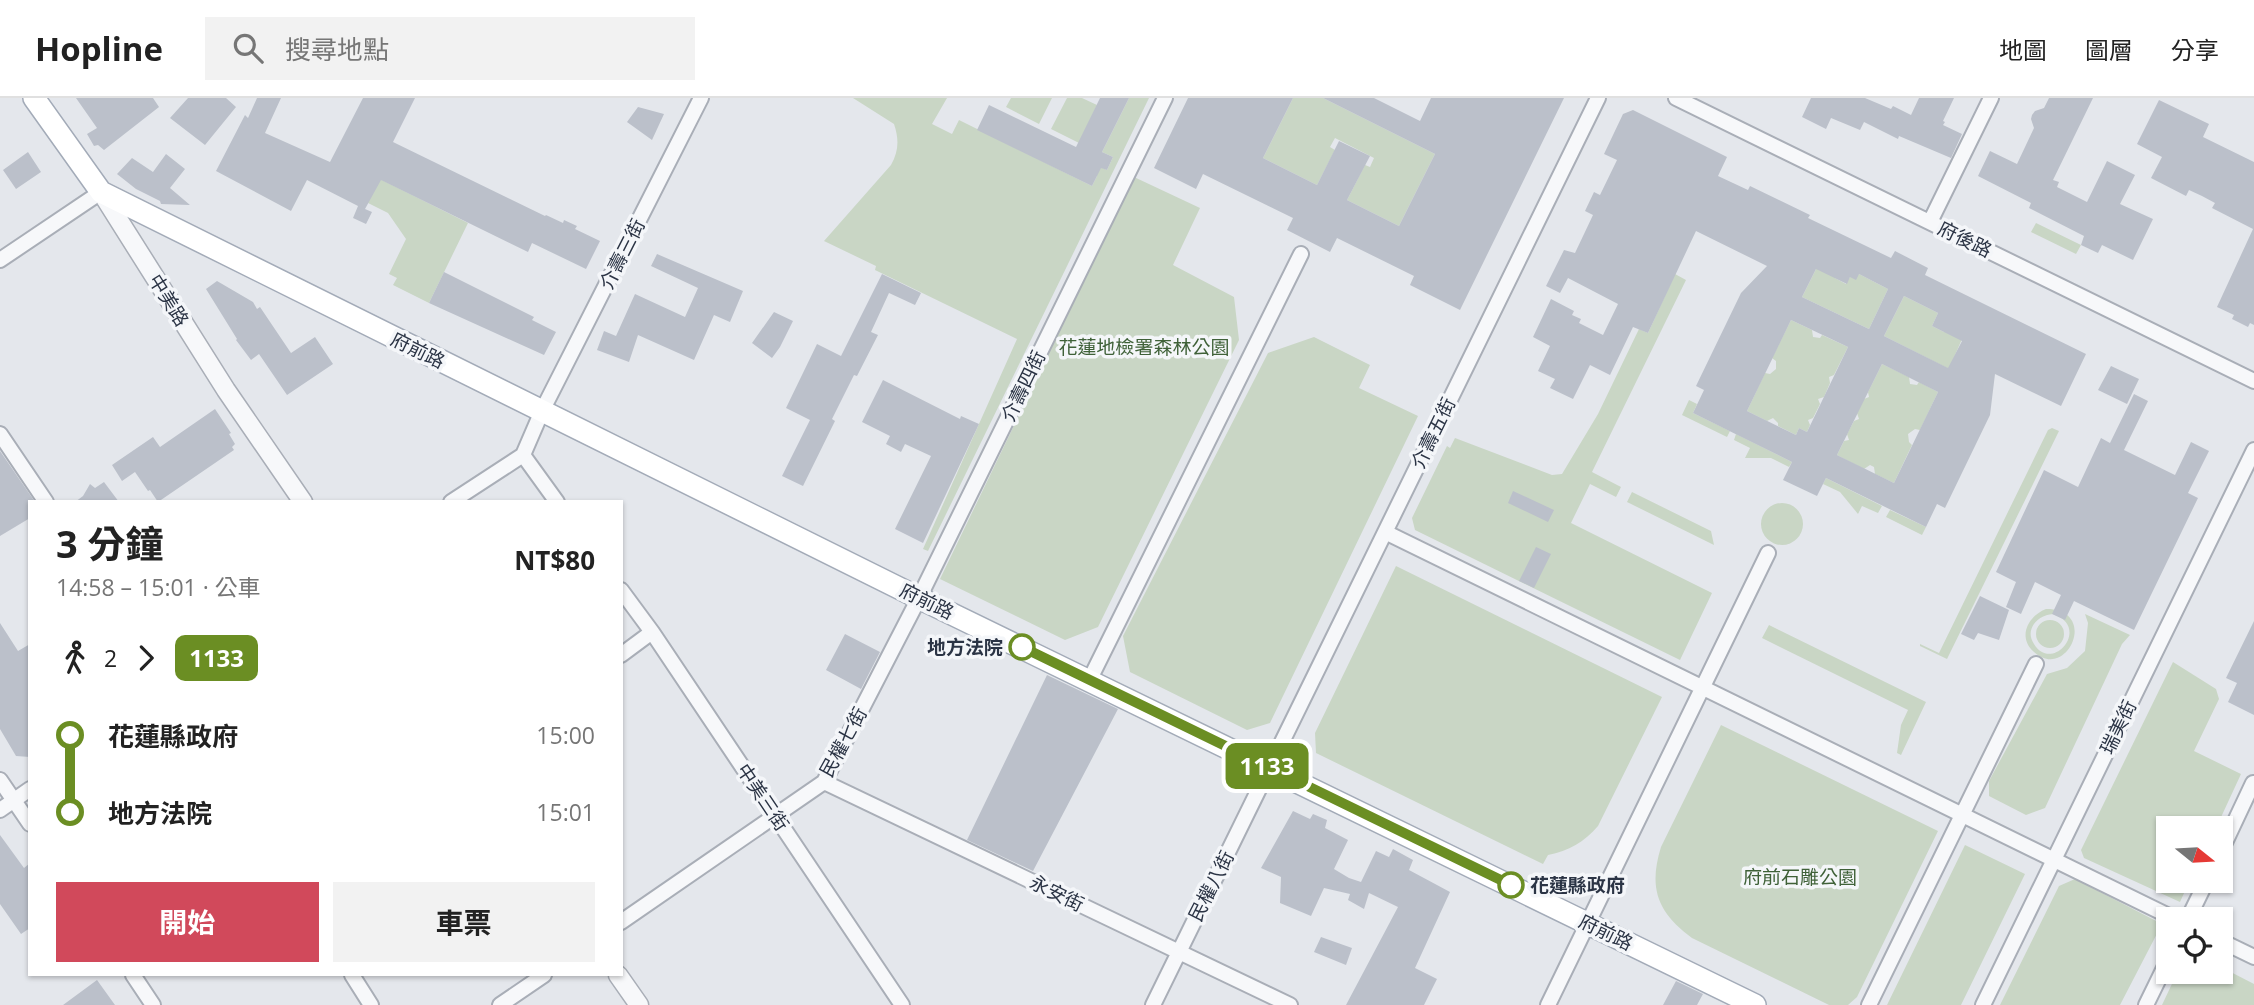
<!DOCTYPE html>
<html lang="zh-TW">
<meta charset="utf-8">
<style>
body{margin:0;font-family:"Open Sans","Noto Sans TC",sans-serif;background:#f2f2f2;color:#222;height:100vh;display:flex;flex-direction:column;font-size:26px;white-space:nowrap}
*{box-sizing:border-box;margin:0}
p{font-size:23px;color:#767676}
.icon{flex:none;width:38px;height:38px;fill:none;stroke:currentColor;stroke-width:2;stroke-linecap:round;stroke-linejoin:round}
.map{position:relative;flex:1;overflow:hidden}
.panel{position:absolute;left:28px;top:402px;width:595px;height:476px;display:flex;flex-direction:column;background:#fff;border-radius:0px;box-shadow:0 2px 5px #0004}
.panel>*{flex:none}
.badge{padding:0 14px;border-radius:10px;font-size:24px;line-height:46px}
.needle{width:46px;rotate:108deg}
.buttons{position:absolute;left:2156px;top:718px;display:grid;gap:14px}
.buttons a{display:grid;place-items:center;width:77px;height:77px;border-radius:0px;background:#fff;box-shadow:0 2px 5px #0004;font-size:35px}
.map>.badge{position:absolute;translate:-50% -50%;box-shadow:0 0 0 4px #fff}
.legs{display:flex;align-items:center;gap:10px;height:77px;padding:0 28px;font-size:23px}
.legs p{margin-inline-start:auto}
.headline{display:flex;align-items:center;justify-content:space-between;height:119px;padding:0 28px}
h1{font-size:38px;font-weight:700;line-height:52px}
.cta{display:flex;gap:14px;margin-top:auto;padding:14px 28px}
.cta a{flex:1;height:80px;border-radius:0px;background:#d1495b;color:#fff;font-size:28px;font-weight:700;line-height:80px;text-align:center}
.cta a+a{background:#f2f2f2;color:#222}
ul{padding:0 28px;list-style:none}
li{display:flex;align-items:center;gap:24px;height:77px;font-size:26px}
li i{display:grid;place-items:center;width:10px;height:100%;margin:0 9px;background:currentColor}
li i::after{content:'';width:18px;height:18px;margin:-9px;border:5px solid;border-radius:50%;background:#fff}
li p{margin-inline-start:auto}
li:first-child i{background:linear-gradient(#0000 50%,currentColor 0)}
li:last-child i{background:linear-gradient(currentColor 50%,#0000 0)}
header{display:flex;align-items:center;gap:42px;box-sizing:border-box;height:98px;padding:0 35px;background:#fff;border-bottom:2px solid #e0e0e0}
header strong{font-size:33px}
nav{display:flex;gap:38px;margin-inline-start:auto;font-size:24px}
.search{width:490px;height:63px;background:#f2f2f2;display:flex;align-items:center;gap:18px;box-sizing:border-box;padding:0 24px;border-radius:0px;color:#767676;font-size:26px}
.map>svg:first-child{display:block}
</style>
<header>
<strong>Hopline</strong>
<div class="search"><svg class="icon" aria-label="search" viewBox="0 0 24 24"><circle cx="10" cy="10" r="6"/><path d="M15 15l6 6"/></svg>搜尋地點</div>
<nav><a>地圖</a><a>圖層</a><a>分享</a></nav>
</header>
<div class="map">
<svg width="2254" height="907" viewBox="0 0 2254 907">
<rect width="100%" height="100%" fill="#e4e7ec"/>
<path fill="#c9d6c5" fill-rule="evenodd" d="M853,0h94l-15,26 20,10 7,-14 133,66 5,-10 -1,-11 11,5 6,-13 -11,-5 27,-54h20l-221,453 -5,-2 94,-210 -142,-69 1,-4 -52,-25 67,-76c8,-14 8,-26 3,-41z
M1011,0h41l-13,26 -33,-17z
M1067,0h15l15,7 -18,38 -28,-14z
M1293,0h30l112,56 -36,72 -52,-26 18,-35 5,2 4,-9 -39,-20 -5,9 5,3 -18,35 -54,-27z
M368,75l100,50 -39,80 -36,-18 4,-7 -8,-4 17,-35 -18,-26 -20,-10z
M1134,79l66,31 -27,57 61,32 5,43 -141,287 -33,13 -125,-61z
M2036,125l45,22 -5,9 -45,-22z
M1820,163l21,4 -6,13 11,6 4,-7 9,-3 29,15 -19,40 -67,-32z
M1675,176l11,6 -94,192 29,15 -5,10 -26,-13 -19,39 141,70 -32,67 -265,-130 -3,-12 35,-72 3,2 5,-10 97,37 10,-1 36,-60 41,-85 9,4z
M1904,198l34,17 -6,13 12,6h21l-16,37 -65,-33z
M1791,222l21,10 1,7 7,1 2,-3 26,12 -14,28 -5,2 1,6 -6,14 -6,2 2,5 -7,14 -5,2 2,5 -3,7 -8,-4 -3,7 -18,-9v-3l-5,-5 -6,3 -20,-10 18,-38 5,1 6,-5v-8l-4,-3z
M1314,239l56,28 -11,23 59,28 -148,307 -23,7 -117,-58 -7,-36 145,-283z
M1882,266l27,13 1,7 7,1 2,-3 19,10 -18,38 -5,-1 -7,5 1,8 3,3 -18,38 -19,-9 -1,-7 -4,-2 -6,4 -27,-14 7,-14 5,-1 -2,-6 7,-13 5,-2 -2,-6 7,-14 5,-2 -1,-5z
M1689,302l8,4 -4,9 37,18 -3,6 -45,-22z
M2052,330l7,3 -112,228 -27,-13v-2l19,9 109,-223z
M1736,336l56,28 -3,5 -18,-9h-26l5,-10 -16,-8z
M1826,380l56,28 -4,7 -16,-7 -4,8 -18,-22 -17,-8z
M1632,394l79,39 3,14 -87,-43z
M1761 426a21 21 0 1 1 42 0a21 21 0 1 1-42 0Z
M1890,412l36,17 -4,8 -36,-18z
M1396,468l266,131 -64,129c-14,16 -29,25 -50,29l-5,9 -227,-111 -1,-20z
M2046,511c54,0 21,73 -12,43 -17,-15 -6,-36 12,-43zM2053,516c39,13 -1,60 -19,30 -10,-15 4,-29 19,-30z
M2085,516l45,21 -8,9 -77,164 -19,7 -37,-19v-15l58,-107 20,-6 18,-17 3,-28z
M2036 536a14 14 0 1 1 28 0a14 14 0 1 1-28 0Z
M1769,527l157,77 -25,53 -4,-2 4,-28 7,-15 -146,-72z
M2173,564l43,27 3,10 -25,52 47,23 -25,54h-48v52h22l-10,22 -96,-44 -3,-8z
M1721,627l217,106 -81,166 -9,8h-19l-137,-67c-34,-25 -44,-49 -31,-91z
M1965,747l60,29 -64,131h-74z
M2075,781l87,45 -42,81h-120l59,-119z
M2221,869l33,17v21h-92l16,-34h43z"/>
<path fill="#bbc0ca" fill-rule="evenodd" d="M76,0h77l6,9 -55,43 -6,-5 -4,1 -7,-12 10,-6z
M188,0h38l10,9 -31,38 -35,-27z
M257,0h24l-16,35 65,29 33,-64h52l-22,44 152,74 1,-1 17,8 1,-3 13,6 -2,3 25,12 -14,28 -54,-26 -4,9 -147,-72 -16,29 7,3 -6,12 -13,-6 5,-12 -51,-26 -16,31 -75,-40 29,-56 3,3z
M1100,0h29l-27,54 11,5 -6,13 -6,-2 -9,18 -115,-56 12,-25 87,42z
M1188,0h105l-30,60 54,27 22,-44 31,15 -23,44 52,26 36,-72 -112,-56h51l46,23 11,-23h133l-104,212 -50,-25 4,-9 -77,-38 -7,14 -43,-22 6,-12 -90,-44 -7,15 -42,-21z
M1811,0h54l26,11 2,-3 18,9 8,-17h35l-11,23 2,1 -2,3 19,9 -11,24 -52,-22 -1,3 -34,-17 -4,8 -29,-12 -5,11 -24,-12z
M2049,0h44l-40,82 6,2 -2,5 30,15 20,-41 28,14 -15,29 33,15 -20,41 -31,-15 -4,8 -17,-8 3,-9 -55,-28 2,-5 -53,-27 12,-25 27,13 17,-36 -3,-9 1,-4 3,-4 9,-3z
M2159,2l50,24 -6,13 51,25v163l-4,-2 -2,4 -16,-8 2,-4 -17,-8 36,-78 -41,-21 3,-5 -13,-7 -13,-6 -3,6 -35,-18 11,-21 -25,-13z
M638,9l26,7 -12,26 -25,-18z
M1633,12l94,47 -9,19 30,14 2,-4 60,29 -2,3 83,40 4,-7 33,17 -3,7 161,79 -25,52 -66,-32 -5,41 -45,93 -8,-4 -11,23 -100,-49 -9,18 -34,-16 9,-18 -99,-49 11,-23 -8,-4 45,-93 26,-27 -71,-35 -48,102 -15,-6 -23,48 -20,-10 -17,34 -23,-11 5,-9 -17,-8 12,-25 -17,-9 18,-38 23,12 -2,4 9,4 -2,4 24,12 15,-31 -50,-26 -8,15 -14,-7 18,-36 11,3 18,-38 -8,-4 9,-19 6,3 17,-35 -13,-6 19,-40zM1816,171l31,15 3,-7 6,3 3,-6 29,15 -19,40 -67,-32zM1904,198l34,17 -6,13 30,15 -14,27 -64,-32zM1791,222l57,27 -41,85 -8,-4 -3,7 -49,-24zM1882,266l56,28 -44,91 -57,-28z
M28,54l13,20 -25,17 -13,-19z
M166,56l19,15 -15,19 20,17 -29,-1 -1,-3 -24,-12 -19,-15 15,-16 21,14z
M657,156l86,37 -13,31 -16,-7 -20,45 -56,-25 -9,27 -32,-12 7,-19 12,5 19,-42 50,23 13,-29 -47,-22z
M444,174l90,45 -2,3 24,12 -12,23 -115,-52z
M882,176l39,19 -6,12 -26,-12 -18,39 7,3 -21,41 -3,-1 -22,44 3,2 -32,65 -21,-10 28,-56 -24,-12 31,-64 24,12z
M217,183l36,21 4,7 3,-2 31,46 24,-16 18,27 -46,31 -28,-41 -8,6 -15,-20 1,-1 -31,-50z
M774,214l19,9 -13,26 -8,11 -20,-15z
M2111,268l28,13 -12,25 -29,-14z
M883,282l77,39 1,-3 18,8 -56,119 -28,-14 36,-73 -26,-12 -4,8 -15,-8 4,-8 -28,-14z
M2134,296l14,7 -24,49 51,25 16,-33 18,9 -21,42 10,5 -64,132 -60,-29 -9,19 -13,-6 9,-19 -26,-13 -14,32 -15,-7 10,-25 -20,-10 48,-102 34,17 23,-49 9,5z
M215,311l16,24 -2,1 6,10 -3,3 2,3 -76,52 -8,-12 -2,1 -13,-19 -13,9 -10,-16 41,-28 7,10z
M0,353l35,51h-5v16l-30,18z
M104,384l15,20h-44l8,-6 7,-12 5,4z
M1513,393l41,19 -6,12 -40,-19z
M1536,449l15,7 -17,34 -15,-7z
M1980,498l29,14 -10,30 -21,-7 -4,7 -13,-6z
M2254,523v94l-26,-13 9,-19 -11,-5z
M0,525l18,28 12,-7v113l-14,-1 -16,-27z
M845,536l35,18 -19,37 -35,-19z
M1047,577l71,34 -85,162 -66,-31z
M1293,713l17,8 3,-5 14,6 -2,8 23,12 -14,29 15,9 12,4 15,-31 13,6 4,-8 20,11 -4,10 41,22 -35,76 22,11 -13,26h-78l52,-98 -29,-14 -5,16 -16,-9 2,-6 -26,-6 -13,28 -31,-13 1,-26 -20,-9z
M0,737l24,33 6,-5v65l-9,6 -21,-30z
M1321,839l31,11 -6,17 -32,-13z
M97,882l18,25h-52z
M1676,883l27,13 -6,11h-34z"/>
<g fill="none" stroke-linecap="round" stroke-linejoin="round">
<defs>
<path id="minor" d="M1676,0l578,283
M1930,124l61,-124
M0,162l101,-68
M0,336l46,68
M523,357l34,47
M451,404l72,-47 19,-44 159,-313
M1385,434l790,387
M621,492l31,42 250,373
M621,557l31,-23
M1090,581l211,-425
M0,682l30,44
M824,684l466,223
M0,712l30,-21
M2221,753l32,-68
M2188,821l19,-39
M621,824l203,-140 95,-184 246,-500
M2221,843l33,16
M133,877l20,30
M352,877l19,30
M500,907l44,-30
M1153,907l445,-907
M1548,907l220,-452
M1869,907l167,-341
M1983,907l271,-555
M2146,907l22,-45"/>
<path id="tertiary" d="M101,94l125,198 77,112
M618,877l21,30"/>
<path id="primary" d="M34,0l67,94 818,406 836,407"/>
</defs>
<use href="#minor" stroke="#a9aeb7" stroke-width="18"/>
<use href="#tertiary" stroke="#a9aeb7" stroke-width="21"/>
<use href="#primary" stroke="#a3abb8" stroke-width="24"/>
<use href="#minor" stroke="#f7f8fa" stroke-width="14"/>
<use href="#tertiary" stroke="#f7f8fa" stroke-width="18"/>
<use href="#primary" stroke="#fff" stroke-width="21"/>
</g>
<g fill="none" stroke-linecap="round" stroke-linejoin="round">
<defs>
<path id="line-1" d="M1022,549l489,238"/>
</defs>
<use href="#line-1" stroke="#fff" stroke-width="16"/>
<use href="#line-1" stroke="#6b8e23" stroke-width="10"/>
</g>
<g fill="#fff" stroke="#6b8e23" stroke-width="3.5">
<circle cx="1022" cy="549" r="12"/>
<circle cx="1511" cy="787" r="12"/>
</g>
<g text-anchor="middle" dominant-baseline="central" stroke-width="7" stroke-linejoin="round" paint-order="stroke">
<g font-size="19" fill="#2b3445" stroke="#f4f6f9">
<text transform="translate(1965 141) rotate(26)">府後路</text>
<text transform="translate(622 156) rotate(-63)">介壽三街</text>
<text transform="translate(169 202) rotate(58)">中美路</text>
<text transform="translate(418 252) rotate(26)">府前路</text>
<text transform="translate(1023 288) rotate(-64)">介壽四街</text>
<text transform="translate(1433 335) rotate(-64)">介壽五街</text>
<text transform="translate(927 503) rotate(26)">府前路</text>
<text transform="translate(2118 629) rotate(-64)">瑞美街</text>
<text transform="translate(843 644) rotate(-61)">民權七街</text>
<text transform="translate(763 699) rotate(56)">中美三街</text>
<text transform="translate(1211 788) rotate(-63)">民權八街</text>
<text transform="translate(1057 795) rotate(26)">永安街</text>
<text transform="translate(1606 834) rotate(26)">府前路</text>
</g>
<g font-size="19" fill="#3f6138" stroke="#f4f6f9">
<text x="1144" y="249">花蓮地檢署森林公園</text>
<text x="1800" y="779">府前石雕公園</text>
</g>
<g font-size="19" font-weight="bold" fill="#2b3445" stroke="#f4f6f9" text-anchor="end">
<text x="1003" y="549">地方法院</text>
<text x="1530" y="787" text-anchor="start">花蓮縣政府</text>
</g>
</g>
</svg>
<div class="buttons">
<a><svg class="needle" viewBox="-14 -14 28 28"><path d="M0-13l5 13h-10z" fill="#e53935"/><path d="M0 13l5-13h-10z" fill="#767676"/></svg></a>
<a><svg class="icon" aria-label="locate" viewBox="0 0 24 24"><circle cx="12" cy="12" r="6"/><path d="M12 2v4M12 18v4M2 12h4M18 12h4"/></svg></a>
</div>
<b class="badge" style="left:1267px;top:668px;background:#6b8e23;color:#fff">1133</b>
<section class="panel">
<div class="headline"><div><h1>3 分鐘</h1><p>14:58 – 15:01 · 公車</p></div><b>NT$80</b></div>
<div class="legs"><svg class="icon" aria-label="walk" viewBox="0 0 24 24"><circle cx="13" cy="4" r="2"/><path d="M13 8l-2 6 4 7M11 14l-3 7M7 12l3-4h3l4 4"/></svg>2<svg class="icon" aria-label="forward" viewBox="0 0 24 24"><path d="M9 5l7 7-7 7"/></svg><b class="badge" style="background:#6b8e23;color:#fff">1133</b></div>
<ul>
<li><i style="color:#6b8e23"></i><b>花蓮縣政府</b><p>15:00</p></li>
<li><i style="color:#6b8e23"></i><b>地方法院</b><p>15:01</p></li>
</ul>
<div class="cta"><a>開始</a><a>車票</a></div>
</section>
</div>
